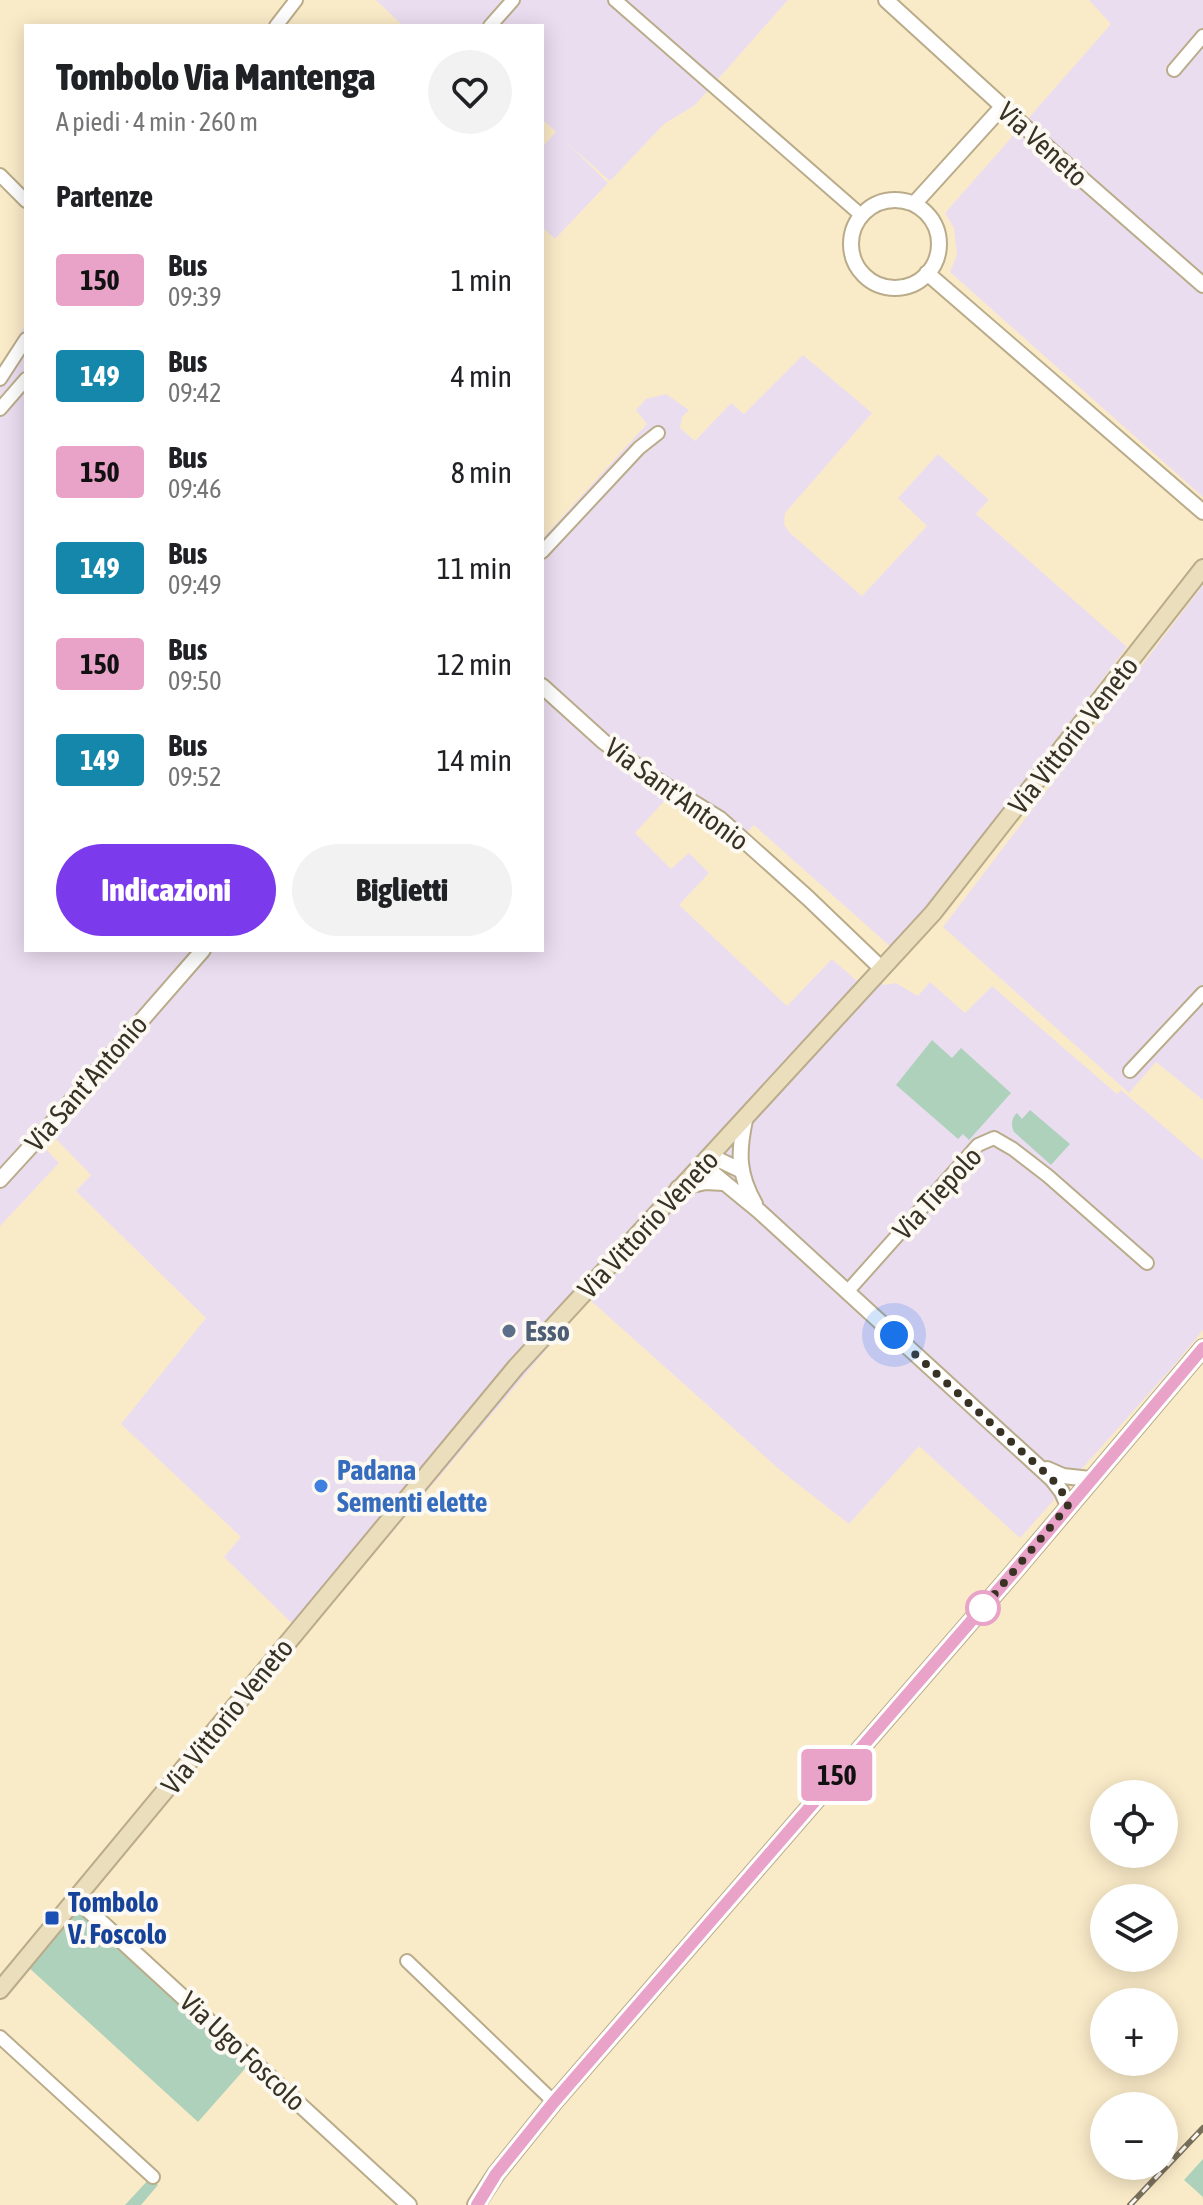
<!DOCTYPE html>
<html lang="it">
<meta charset="utf-8">
<style>
body{margin:0;font-family:"Asap Condensed",sans-serif;background:#f2f2f2;color:#202124;height:100vh;display:flex;flex-direction:column;font-size:30px;white-space:nowrap}
*{box-sizing:border-box;margin:0}
p{font-size:26px;color:#757577}
.icon{flex:none;width:44px;height:44px;fill:none;stroke:currentColor;stroke-width:2;stroke-linecap:round;stroke-linejoin:round}
.map{position:relative;flex:1;overflow:hidden}
.sheet{position:absolute;left:24px;top:24px;width:520px;height:928px;display:flex;flex-direction:column;background:#fff;border-radius:0px;box-shadow:0 4px 20px #0003}
.sheet>*{flex:none}
.badge{padding:0 16px;border-radius:6px;font-size:28px;line-height:52px}
.controls{position:absolute;left:1090px;top:1780px;display:grid;gap:16px}
.controls a{display:grid;place-items:center;width:88px;height:88px;border-radius:50%;background:#fff;box-shadow:0 4px 20px #0003;font-size:40px}
.you{position:absolute;width:40px;height:40px;margin:-20px;border:6px solid #fff;border-radius:50%;background:#1a73e8;box-shadow:0 0 0 12px #1a73e833}
.map>.badge{position:absolute;translate:-50% -50%;box-shadow:0 0 0 4px #fff}
h2{padding:0 32px;font-size:30px;line-height:72px}
.round{display:grid;place-items:center;flex:none;width:84px;height:84px;border-radius:42px;background:#f2f2f2}
.head{display:flex;align-items:center;justify-content:space-between;height:136px;padding:0 32px}
h1{font-size:38px;font-weight:800;line-height:60px}
.button{display:flex;gap:16px;margin-top:auto;padding:16px 32px}
.button a{flex:1;height:92px;border-radius:48px;background:#7c3aed;color:#fff;font-size:32px;font-weight:800;line-height:92px;text-align:center}
.button a+a{background:#f2f2f2;color:#202124}
ul{padding:0;list-style:none}
li{display:flex;align-items:center;gap:24px;height:96px;padding:0 32px}
li div{flex:1}
li b{display:block;font-size:30px}
li em{font-style:normal}
li .badge{min-width:88px;font-weight:700;text-align:center}
.map>svg:first-child{display:block}
</style>
<div class="map">
<svg width="1203" height="2205" viewBox="0 0 1203 2205">
<rect width="100%" height="100%" fill="#faebc8"/>
<path fill="#ebddf0" d="M376,0h412l-93,105 -31,19 -54,57 -44,-39 42,41 -53,56 -13,-12v-80l14,-15 -14,-13v-93h-143l2,-2z
M1089,0h114v497l-253,-225 7,-17 -3,-27 -9,-15 166,-189z
M26,324v626h516v-411l105,-115 -11,-14 10,-11 20,-5 23,16 -7,7 -2,11 15,13 36,-38 13,11 59,-59 69,58 -87,100 -1,11 5,8 73,64 65,-70 -29,-28 40,-44 51,46 -13,14 151,133 -209,274 -26,27 -138,-123 -20,20 -45,-35 -22,-12 -32,35 36,36 18,-16 20,20 -30,32 108,101 45,-47 25,22 10,-11 17,15 12,-2 22,13 12,-14 35,31 27,-27 125,108 4,-4 82,70v170l-33,40 -150,168 -101,-92 -70,78 -68,-53 -192,-172 -284,337 -81,-79 17,-20 -120,-113 85,-106 -130,-127 15,-16 -36,-37 -10,10 14,15 -59,63v-861z
M1203,585v515l-47,-38 -27,31 -186,-166z"/>
<path fill="#aed1bc" d="M932,1040l20,18 9,-10 50,45 -42,47 -6,-6 -5,5 -62,-54z
M1030,1110l40,34 -19,21 -37,-33c-3,-7 -3,-14 3,-19l5,6z
M76,1909l7,2 167,152 -52,59 -171,-156z
M1203,2159v38l-19,-17z
M150,2178l8,7 -17,20h-16z"/>
<g fill="none" stroke-linecap="round" stroke-linejoin="round">
<defs>
<path id="minor" d="M615,0l246,215
M276,26l20,-26
M490,26l23,-26
M1174,70l29,-34
M0,175l26,26
M0,379l26,-40
M0,409l26,-30
M542,552l97,-104 19,-15
M1130,1071l73,-78
M847,1292l131,-147 16,-7 19,11 35,27 99,87
M407,1961l147,141
M0,2037l153,140"/>
<path id="tertiary" d="M886,0l196,179 121,106
M851 244a44 44 0 1 1 88 0a44 44 0 1 1-88 0Z
M914,204l88,-97
M927,273l276,239
M542,686l62,56 54,39 62,38 88,79 73,70
M745,1120c-7,33 -7,54 10,84
M711,1156l29,14
M703,1165l56,46 293,268 10,13 6,14
M0,1180l53,-58 150,-172
M678,1188l28,-6 17,1
M1047,1469l16,7 27,3
M76,1899l333,306"/>
<path id="secondary" d="M0,1990l516,-623 417,-454 270,-345
M476,2205l20,-31 58,-72 458,-528 191,-226"/>
</defs>
<use href="#minor" stroke="#baac8a" stroke-width="16"/>
<use href="#tertiary" stroke="#baac8a" stroke-width="18"/>
<use href="#secondary" stroke="#baac8a" stroke-width="20"/>
<use href="#minor" stroke="#fff" stroke-width="12"/>
<use href="#tertiary" stroke="#fff" stroke-width="14"/>
<use href="#secondary" stroke="#eadebc" stroke-width="16"/>
<defs>
<path id="rail" d="M1130,2205l73,-77"/>
</defs>
<use href="#rail" stroke="#7a715c" stroke-width="6"/>
<use href="#rail" stroke="#fcf9f2" stroke-width="3" stroke-dasharray="9" stroke-linecap="butt"/>
</g>
<g fill="none" stroke-linecap="round" stroke-linejoin="round">
<defs>
<path id="line" d="M477,2205l19,-31 58,-72 458,-528 191,-226"/>
</defs>
<use href="#line" stroke="#fff" stroke-width="18"/>
<use href="#line" stroke="#e9a2c8" stroke-width="12"/>
<path stroke="#383225" stroke-width="8" stroke-dasharray="0 14.4" d="M894,1335l158,144 10,13 6,14 -85,102"/>
</g>
<circle fill="#5c6f8a" stroke="#fcf9f2" stroke-width="3" cx="509" cy="1331" r="8"/>
<circle fill="#3f7fe0" stroke="#fcf9f2" stroke-width="3" cx="321" cy="1486" r="8"/>
<circle fill="#fff" stroke="#e9a2c8" stroke-width="4" cx="983" cy="1608" r="16"/>
<rect fill="#1a4fb4" stroke="#fcf9f2" stroke-width="3" x="44" y="1910" width="16" height="16" rx="4"/>
<g text-anchor="middle" dominant-baseline="central" stroke-width="8" stroke-linejoin="round" paint-order="stroke">
<g font-size="28" fill="#383225" stroke="#fcf9f2">
<text transform="translate(1043 144) rotate(42)">Via Veneto</text>
<text transform="translate(1073 735) rotate(-52)">Via Vittorio Veneto</text>
<text transform="translate(677 794) rotate(36)">Via Sant'Antonio</text>
<text transform="translate(86 1083) rotate(-49)">Via Sant'Antonio</text>
<text transform="translate(937 1193) rotate(-47)">Via Tiepolo</text>
<text transform="translate(648 1224) rotate(-47)">Via Vittorio Veneto</text>
<text transform="translate(227 1716) rotate(-51)">Via Vittorio Veneto</text>
<text transform="translate(243 2051) rotate(43)">Via Ugo Foscolo</text>
</g>
<g font-size="28" font-weight="bold" fill="#4e5e75" stroke="#fcf9f2" text-anchor="start">
<text x="525" y="1331">Esso</text>
</g>
<g font-size="28" font-weight="bold" fill="#366cbe" stroke="#fcf9f2" text-anchor="start">
<text x="337" y="1470">Padana<tspan x="337" dy="32">Sementi elette</tspan></text>
</g>
<g font-size="28" font-weight="bold" fill="#164399" stroke="#fcf9f2" text-anchor="start">
<text x="68" y="1902">Tombolo<tspan x="68" dy="32">V. Foscolo</tspan></text>
</g>
</g>
</svg>
<div class="controls">
<a><svg class="icon" aria-label="locate" viewBox="0 0 24 24"><circle cx="12" cy="12" r="6"/><path d="M12 2v4M12 18v4M2 12h4M18 12h4"/></svg></a>
<a><svg class="icon" aria-label="layers" viewBox="0 0 24 24"><path d="M12 4l9 5-9 5-9-5zM3 14l9 5 9-5"/></svg></a>
<a>+</a>
<a>−</a>
</div>
<div class="you" style="left:894px;top:1335px"></div>
<b class="badge" style="left:837px;top:1775px;background:#e9a2c8;color:#111">150</b>
<section class="sheet">
<div class="head"><div><h1>Tombolo Via Mantenga</h1><p>A piedi · 4 min · 260 m</p></div><a class="round"><svg class="icon" aria-label="heart" viewBox="0 0 24 24"><path d="M12 20l-8-8c-3-5 5-10 8-4 3-6 11-1 8 4z"/></svg></a></div>
<h2>Partenze</h2>
<ul>
<li><span class="badge" style="background:#e9a2c8;color:#111">150</span><div><b>Bus</b><p>09:39</p></div><em>1 min</em></li>
<li><span class="badge" style="background:#1587aa;color:#fff">149</span><div><b>Bus</b><p>09:42</p></div><em>4 min</em></li>
<li><span class="badge" style="background:#e9a2c8;color:#111">150</span><div><b>Bus</b><p>09:46</p></div><em>8 min</em></li>
<li><span class="badge" style="background:#1587aa;color:#fff">149</span><div><b>Bus</b><p>09:49</p></div><em>11 min</em></li>
<li><span class="badge" style="background:#e9a2c8;color:#111">150</span><div><b>Bus</b><p>09:50</p></div><em>12 min</em></li>
<li><span class="badge" style="background:#1587aa;color:#fff">149</span><div><b>Bus</b><p>09:52</p></div><em>14 min</em></li>
</ul>
<div class="button"><a>Indicazioni</a><a>Biglietti</a></div>
</section>
</div>
